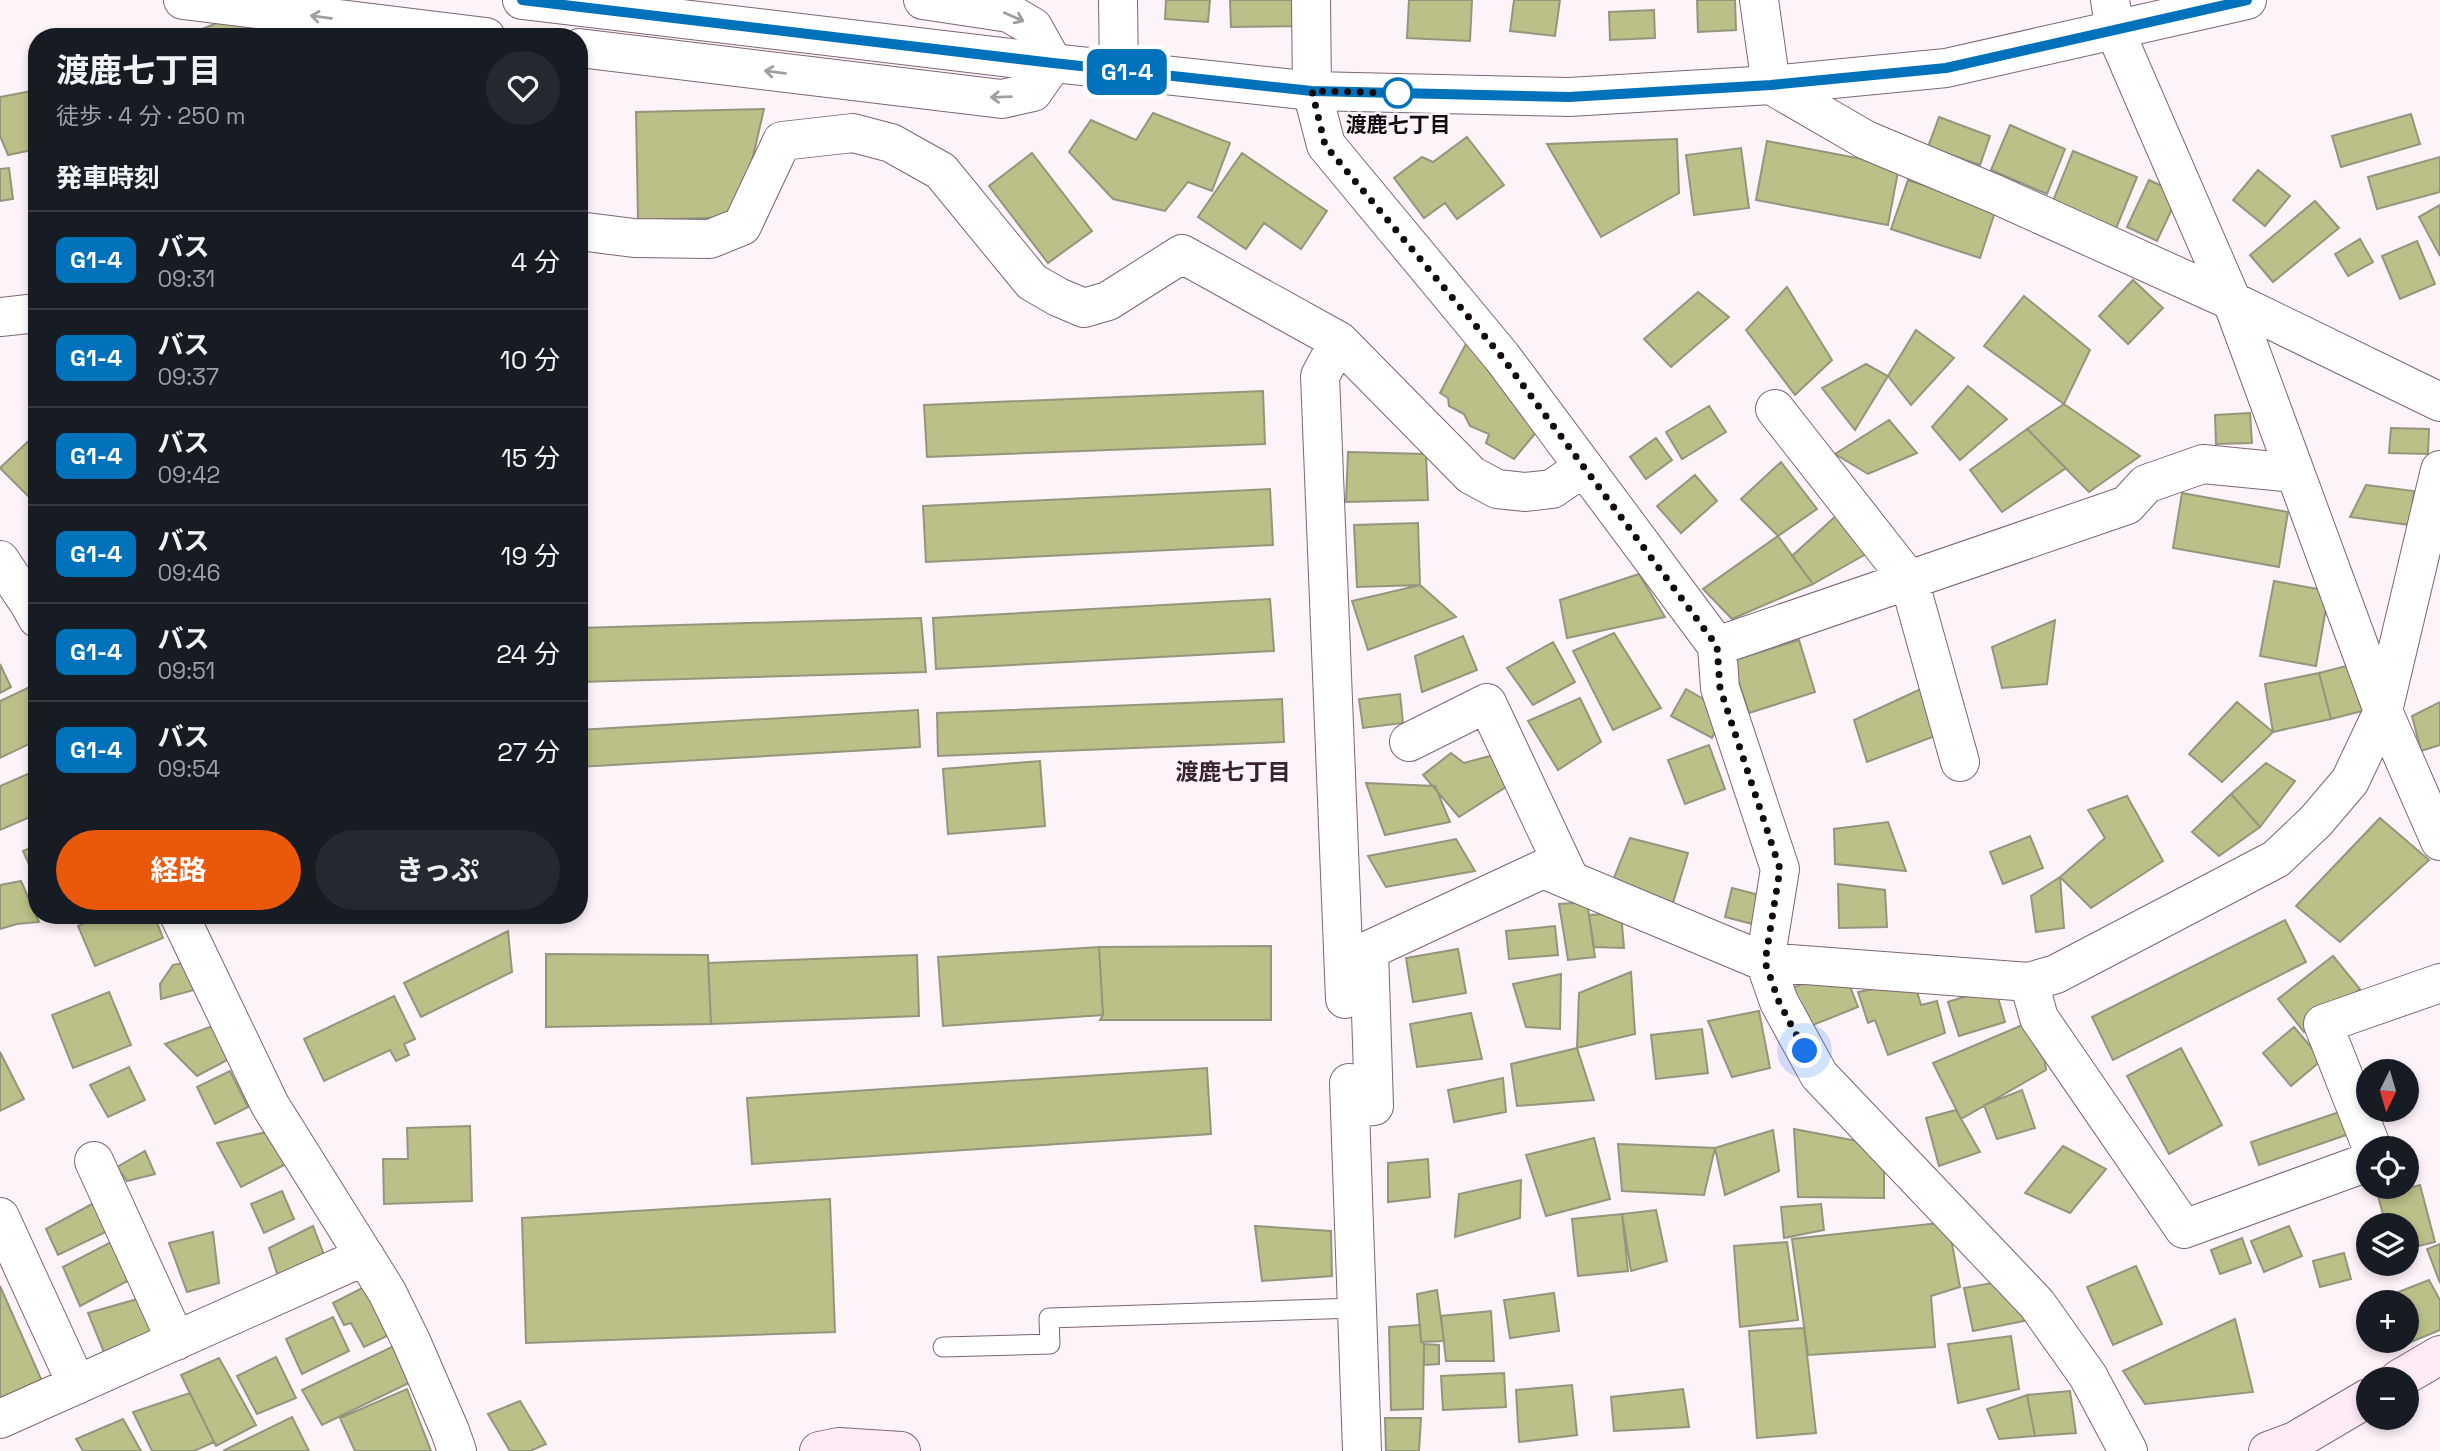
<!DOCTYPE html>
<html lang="ja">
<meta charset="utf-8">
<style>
body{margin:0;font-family:"Space Grotesk","Noto Sans JP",sans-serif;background:#242831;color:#f1f3f6;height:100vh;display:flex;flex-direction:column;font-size:26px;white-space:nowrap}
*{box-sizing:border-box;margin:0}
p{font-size:23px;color:#9ea1a6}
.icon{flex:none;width:38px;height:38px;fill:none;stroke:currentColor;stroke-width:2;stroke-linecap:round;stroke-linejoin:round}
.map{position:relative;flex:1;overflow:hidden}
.details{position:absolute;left:28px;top:28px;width:560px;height:896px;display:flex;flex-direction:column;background:#171b24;border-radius:28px;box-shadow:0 4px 10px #0003}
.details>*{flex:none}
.badge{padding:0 14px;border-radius:10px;font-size:24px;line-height:46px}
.needle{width:46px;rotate:185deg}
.controls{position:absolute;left:2356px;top:1059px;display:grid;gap:14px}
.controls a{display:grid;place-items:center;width:63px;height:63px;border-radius:50%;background:#171b24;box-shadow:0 4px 10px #0003;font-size:35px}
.you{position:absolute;width:35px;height:35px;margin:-18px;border:5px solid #fff;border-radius:50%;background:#1a73e8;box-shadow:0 0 0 10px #1a73e833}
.map>.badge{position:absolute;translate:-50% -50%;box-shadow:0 0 0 4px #fff}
h2{padding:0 28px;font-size:26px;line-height:63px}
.round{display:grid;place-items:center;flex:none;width:74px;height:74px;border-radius:37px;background:#242831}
.summary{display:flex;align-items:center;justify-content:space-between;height:119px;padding:0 28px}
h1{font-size:33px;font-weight:700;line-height:52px}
.cta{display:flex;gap:14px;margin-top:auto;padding:14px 28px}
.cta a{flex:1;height:80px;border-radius:42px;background:#ea580c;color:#fff;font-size:28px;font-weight:700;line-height:80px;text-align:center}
.cta a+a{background:#242831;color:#f1f3f6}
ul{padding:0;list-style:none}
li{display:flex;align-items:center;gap:21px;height:98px;padding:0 28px;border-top:2px solid #363941}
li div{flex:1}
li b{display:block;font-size:26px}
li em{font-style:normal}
li .badge{min-width:77px;font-weight:700;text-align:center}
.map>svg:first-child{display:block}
</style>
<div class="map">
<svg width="2440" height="1451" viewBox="0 0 2440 1451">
<rect width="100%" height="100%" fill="#fff3fa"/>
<path fill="#bbbf88" stroke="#94967c" stroke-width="2" d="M1166,0h44l-2,22 -43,-3z
M1230,0h75l1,26 -75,1z
M1409,0h63l-2,41 -63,-3z
M1514,0h46l-5,36 -45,-5z
M1697,0h38l1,30 -38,2z
M272,1l106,36h-176v-8z
M1654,10l1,28 -45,2 -1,-28z
M37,90v59l-29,6 -8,-19v-39z
M764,109l-25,108 -101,3 -2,-108z
M1153,113l77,30 -18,48 -24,-9 -23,29 -52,-12 -44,-47 22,-32 45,20z
M2411,114l9,30 -79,23 -9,-31z
M1939,117l51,19 -10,29 -52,-18z
M2010,125l55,24 -18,45 -56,-24z
M1467,137l37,48 -47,34 -12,-16 -21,15 -30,-40 28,-21 11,5z
M1677,139l2,54 -78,44 -54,-93z
M1767,141l132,25 -11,59 -132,-25z
M1741,148l8,60 -55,7 -8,-60z
M2073,151l64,26 -22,54 -64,-25z
M1032,153l60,78 -44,32 -59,-77z
M1242,153l85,58 -26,38 -37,-26 -18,26 -48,-32z
M2440,157v35l-63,17 -9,-32z
M9,168l4,31 -13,2v-32z
M2258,170l32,26 -25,30 -32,-26z
M1908,180l88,29 -16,49 -89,-29z
M2149,180l30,14 -22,47 -30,-14z
M2315,201l24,27 -66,54 -23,-27z
M2440,205v51l-21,-39z
M2360,239l13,23 -25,14 -13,-22z
M2417,241l18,43 -35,15 -18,-43z
M2133,280l30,28 -35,36 -29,-28z
M1787,287l45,73 -37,35 -49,-65z
M1698,292l31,25 -58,50 -27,-28z
M2024,296l66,54 -26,54 -80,-58z
M1916,330l38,28 -43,47 -23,-29z
M1467,342l75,83 -28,34 -28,-16 3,-9 -19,-8 -6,-12 -15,-8 -1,-8 -8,-5z
M1866,364l22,12 -33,54 -33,-42z
M1968,386l39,33 -47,41 -28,-33z
M1263,391l2,53 -338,13 -3,-52z
M2064,404l76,52 -51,36 -62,-63z
M1709,406l17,26 -44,27 -16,-27z
M2250,413l2,30 -36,1 -1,-29z
M1889,420l28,33 -49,21 -33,-20z
M2391,428l38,1 -1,25 -39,-1z
M2027,429l39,39 -64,44 -32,-42z
M37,433v63l-5,4 -32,-32z
M1656,438l16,22 -26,19 -16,-22z
M1348,452l78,2 2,46 -82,2z
M1781,462l36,47 -39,27 -37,-37z
M1695,475l22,26 -36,32 -24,-27z
M2366,485l48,6 -4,34 -60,-8z
M1270,489l3,56 -347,17 -3,-56z
M2182,493l106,19 -9,55 -106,-19z
M1838,514l44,31 -69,39 -21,-28z
M1418,523l2,62 -63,2 -3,-62z
M1778,536l35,48 -81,35 -29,-30z
M1639,574l26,43 -98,21 -7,-38z
M2274,581l55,10 -13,75 -56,-10z
M1420,585l36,32 -88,33 -16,-49z
M1270,599l4,52 -338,18 -3,-51z
M921,618l5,54 -347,10v-54z
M2055,620l-8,64 -45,4 -10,-41z
M1614,633l47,75 -48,22 -40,-79z
M1463,636l14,34 -55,22 -7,-36z
M1799,640l16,52 -66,21 -17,-52z
M1553,642l22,40 -42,23 -26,-37z
M2358,663l12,46 -39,10 -12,-46z
M0,664l11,23 -11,6z
M2319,673l12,46 -58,13 -8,-48z
M1938,681l13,49 -84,32 -13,-42z
M34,685l3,5v50l-37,18v-57z
M1686,689l40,23 -14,26 -41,-22z
M1400,694l3,29 -40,5 -4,-29z
M1580,698l21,44 -43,28 -30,-49z
M1282,699l2,43 -346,14 -1,-43z
M2237,702l36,30 -51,50 -33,-28z
M2440,702v43l-19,6 -9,-35z
M918,710l2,37 -341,20v-37z
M1709,745l16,44 -40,15 -17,-44z
M1451,753l13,10 33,-9 12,31 -50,32 -36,-42z
M1040,761l5,65 -97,8 -5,-65z
M2266,763l29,18 -35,46 -29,-33z
M37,770v44l-37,16v-44z
M1366,783l69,3 15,36 -65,13z
M2231,794l29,33 -41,29 -27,-24z
M2127,796l36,65 -72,47 -31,-31 45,-39 -17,-28z
M2380,818l49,42 -89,82 -44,-36z
M1888,822l18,49 -71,-7 -1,-35z
M2030,836l13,32 -40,16 -13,-32z
M1630,838l58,15 -16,53 -65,-11z
M1456,839l19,32 -89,16 -18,-31z
M37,845v37l-14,-31z
M2060,877l4,51 -28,4 -5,-36z
M21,881l18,41 -22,2 -17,5v-44z
M1838,884l47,6 2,37 -48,1z
M1732,888l35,9 -7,29 -35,-9z
M1587,902l8,55 -27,3 -9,-56z
M1621,913l3,35 -30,-1 -5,-32z
M103,915h51l9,23 -68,28 -17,-40z
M2285,920l21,42 -193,98 -21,-43z
M1555,926l3,29 -49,4 -3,-28z
M508,931l4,41 -91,45 -17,-34z
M1271,946v74h-171l3,-5 -4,-68z
M1099,947l4,68 -160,11 -5,-69z
M1458,949l8,44 -53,9 -7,-44z
M546,954l162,1 3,69 -165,3z
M917,955l2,61 -208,8 -3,-61z
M2333,956l27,33 -56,43 -26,-33z
M189,962l16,25 -44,12 -1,-15 13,-19z
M1843,968l15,39 -50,20 -16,-39z
M1631,972l4,62 -58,14 2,-55z
M1561,974l-1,55 -34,-2 -13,-43z
M1914,981l7,24 16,-4 8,32 -57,22 -13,-35 -7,3 -10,-31z
M1995,987l10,35 -46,14 -11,-34z
M109,992l22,53 -58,23 -21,-53z
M394,996l21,43 -11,5 5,11 -13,6 -6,-11 -66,31 -20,-42z
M1759,1011l11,57 -38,9 -24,-56z
M1471,1013l11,46 -65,8 -7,-43z
M2039,1018l7,52 -85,49 -28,-56z
M215,1025l16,33 -34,18 -32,-32z
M2294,1027l28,33 -31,26 -28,-33z
M1702,1029l6,44 -52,6 -5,-44z
M1577,1048l17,52 -77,6 -6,-42z
M2181,1048l41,77 -53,29 -42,-78z
M0,1052l24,47 -24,12z
M129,1067l16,33 -37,17 -18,-32z
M1207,1068l4,66 -459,30 -5,-66z
M230,1071l18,36 -33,17 -18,-37z
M1503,1078l3,34 -52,10 -6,-32z
M2022,1090l13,38 -38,11 -13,-34z
M1956,1110l24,42 -41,14 -13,-48z
M2345,1110l7,23 -93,32 -8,-23z
M470,1126l2,75 -88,3 -1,-45h25l-1,-31z
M1794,1129l90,17v52l-86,-1z
M1773,1130l6,41 -54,24 -10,-47z
M267,1132l19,32 -45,23 -24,-44z
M1594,1138l16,61 -64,17 -20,-61z
M1618,1144l97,4 -11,47 -82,-4z
M2063,1146l43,23 -36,44 -45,-20z
M145,1151l10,23 -28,7 -10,-14z
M1428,1159l2,38 -42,5v-39z
M1521,1180l-1,38 -65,19 4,-43z
M2420,1185l15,57 -29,7v-24h-20l-8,-29z
M282,1191l12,28 -30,14 -13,-29z
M103,1198l13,29 -58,28 -12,-26z
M830,1199l5,133 -309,11 -4,-125z
M1821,1204l3,26 -40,8 -3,-31z
M1656,1210l11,51 -36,10 -9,-57z
M1622,1214l6,57 -50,5 -6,-57z
M1948,1222l12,65 -29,9 4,51 -127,8 -16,-116z
M313,1226l15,39 -47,21 -12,-38z
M1255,1226l76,5 1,45 -70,5z
M2289,1226l13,30 -38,16 -13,-31z
M213,1232l6,51 -32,9 -18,-49z
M2242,1238l9,25 -31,11 -9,-24z
M115,1240l18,38 -53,28 -17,-39z
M1787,1242l11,78 -58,7 -6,-81z
M2440,1244v39l-13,-34z
M2344,1253l7,26 -31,8 -7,-26z
M2136,1266l26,58 -49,21 -26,-58z
M2008,1280l21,40 -56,11 -9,-43z
M2429,1280l11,20v30l-48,20 -6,-10h20v-38h-33z
M370,1284l25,48 -31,15 -13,-24 -7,2 -11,-22z
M0,1286l45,102 -45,17z
M1437,1290l7,51 -23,1 -4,-48z
M1554,1293l5,38 -49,7 -6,-38z
M141,1298l28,46 -61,18 -20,-49z
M1491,1311l3,50h-48l-5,-45z
M333,1317l16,34 -47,23 -16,-35z
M2235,1319l18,73 -108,12 -22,-33z
M1420,1325l1,17 3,2 -1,65 -32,1 -2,-83z
M1804,1328l12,105 -59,5 -8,-107z
M2011,1336l8,53 -61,14 -10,-59z
M398,1344l15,37 -91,44 -20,-35z
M1424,1344l15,1v19l-15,1z
M276,1357l20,41 -39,16 -20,-38z
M219,1358l37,67 -40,21 -35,-71z
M1504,1373l2,34 -63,3 -2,-34z
M1572,1385l5,50 -58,7 -3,-52z
M407,1389l24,62h-76l-15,-33z
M1683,1389l6,38 -75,4 -3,-34z
M2070,1391l6,42 -41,3 -8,-41z
M190,1393l24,49 -20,9h-42l-19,-39z
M2027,1395l8,41 -36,3 -12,-30z
M520,1401l26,43 -16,7h-20l-22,-37z
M292,1417l17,34h-86z
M1385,1418h36l-2,33h-33z
M123,1419l18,32h-58l-7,-12z"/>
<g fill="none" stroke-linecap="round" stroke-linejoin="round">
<defs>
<path id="service" d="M943,1347l107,-3 -1,-26 307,-10"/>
<path id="minor" d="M183,0l303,37
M1118,0l1,71
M1311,0l1,91 14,54 176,212 215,289 410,-141 19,-21 57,-20 92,9
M1759,0l12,85 95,55 129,54 237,107 208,101
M2110,0l5,31 117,270 151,410 57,130
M579,48l423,51 31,-7 20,-29 -20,-36 -24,-14 -86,-13
M579,231l55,7 76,1 32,-13 40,-85 71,-8 38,10 50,28 91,111 26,15 26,11 24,-7 74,-47 157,87 132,134 26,14 29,3 26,-3 32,-22
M0,317l37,-4
M1339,341l-19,35 25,623
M1775,409l134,171 51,182
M0,560l30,45 7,13
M1717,646l3,42 60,181 -15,93 14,40 40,73 218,229 51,72 40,75
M1409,742l78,-39 83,177
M179,915l91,190 117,187 24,49 39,90 7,20
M2029,982l10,36 145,211 184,-67
M1349,1083l13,368
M1350,1109l24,-3 -5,-156 174,-81 222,93 264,20 27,-8 220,-115 40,-38 34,-40 33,-70 57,-241
M2372,1148l-49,-124 117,-41
M94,1161l82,180
M0,1217l77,168
M0,1419l365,-163"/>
<path id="tertiary" d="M522,0l531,63 259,28 257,6 202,-12 175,-17 301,-68"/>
<path id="secondary" d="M2399,1379l41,-24
M819,1451l20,-4 62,4
M2268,1451l27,-10 73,-43"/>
</defs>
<use href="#service" stroke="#7d6574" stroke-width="21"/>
<use href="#minor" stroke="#7d6574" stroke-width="40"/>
<use href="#tertiary" stroke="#7d6574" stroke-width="40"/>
<use href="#secondary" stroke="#7d6574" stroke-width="40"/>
<use href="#service" stroke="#fff" stroke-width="19"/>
<use href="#minor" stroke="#fff" stroke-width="38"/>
<use href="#tertiary" stroke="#fff" stroke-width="38"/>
<use href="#secondary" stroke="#feebf7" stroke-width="38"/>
</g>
<defs><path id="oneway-shaft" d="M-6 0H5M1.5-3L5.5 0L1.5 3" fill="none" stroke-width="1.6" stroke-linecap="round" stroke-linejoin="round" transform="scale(1.75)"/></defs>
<g stroke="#a19da0">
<use href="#oneway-shaft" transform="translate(321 17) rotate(-173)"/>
<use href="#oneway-shaft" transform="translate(1014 17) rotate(24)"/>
<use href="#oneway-shaft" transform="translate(775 72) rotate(-173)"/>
<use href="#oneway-shaft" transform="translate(1001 97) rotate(178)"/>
</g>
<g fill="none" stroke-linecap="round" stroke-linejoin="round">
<defs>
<path id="line" d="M522,0l531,63 259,28 257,6 202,-12 175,-17 301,-68"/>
</defs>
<use href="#line" stroke="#fff" stroke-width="16"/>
<use href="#line" stroke="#0072bc" stroke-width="10"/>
<path stroke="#140b11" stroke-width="7" stroke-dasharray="0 12.6" d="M1398,93l-86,-2 13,54 177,212 215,289 3,42 60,181 -15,93 14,40 26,49"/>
</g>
<circle fill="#fff" stroke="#0072bc" stroke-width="3.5" cx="1398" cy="93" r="14"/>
<g text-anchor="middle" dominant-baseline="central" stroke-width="5" stroke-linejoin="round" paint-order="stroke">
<g font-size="21" font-weight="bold" fill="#140b11" stroke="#fff3fa">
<text x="1398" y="124">渡鹿七丁目</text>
</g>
<g font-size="23" font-weight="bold" fill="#372330" stroke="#fff3fa">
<text x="1233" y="772">渡鹿七丁目</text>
</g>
</g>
</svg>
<div class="controls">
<a><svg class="needle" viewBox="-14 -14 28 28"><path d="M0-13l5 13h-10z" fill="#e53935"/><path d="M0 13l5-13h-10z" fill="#9ea1a6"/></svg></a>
<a><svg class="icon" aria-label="locate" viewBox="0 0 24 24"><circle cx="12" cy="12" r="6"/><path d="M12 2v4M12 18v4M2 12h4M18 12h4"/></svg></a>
<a><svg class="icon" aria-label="layers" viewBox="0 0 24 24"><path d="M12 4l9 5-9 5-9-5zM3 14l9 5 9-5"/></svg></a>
<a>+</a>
<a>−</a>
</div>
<div class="you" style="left:1805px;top:1051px"></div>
<b class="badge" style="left:1127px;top:72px;background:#0072bc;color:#fff">G1-4</b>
<section class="details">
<div class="summary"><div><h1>渡鹿七丁目</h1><p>徒歩 · 4 分 · 250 m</p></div><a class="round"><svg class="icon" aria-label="heart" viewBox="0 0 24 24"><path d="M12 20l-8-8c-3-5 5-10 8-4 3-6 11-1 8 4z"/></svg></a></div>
<h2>発車時刻</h2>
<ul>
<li><span class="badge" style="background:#0072bc;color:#fff">G1-4</span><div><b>バス</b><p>09:31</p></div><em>4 分</em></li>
<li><span class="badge" style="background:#0072bc;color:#fff">G1-4</span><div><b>バス</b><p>09:37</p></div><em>10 分</em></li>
<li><span class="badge" style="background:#0072bc;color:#fff">G1-4</span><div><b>バス</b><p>09:42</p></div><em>15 分</em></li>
<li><span class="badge" style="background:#0072bc;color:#fff">G1-4</span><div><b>バス</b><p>09:46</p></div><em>19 分</em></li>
<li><span class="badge" style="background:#0072bc;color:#fff">G1-4</span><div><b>バス</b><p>09:51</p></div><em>24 分</em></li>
<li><span class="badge" style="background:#0072bc;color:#fff">G1-4</span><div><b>バス</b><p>09:54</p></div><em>27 分</em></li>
</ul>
<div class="cta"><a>経路</a><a>きっぷ</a></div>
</section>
</div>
